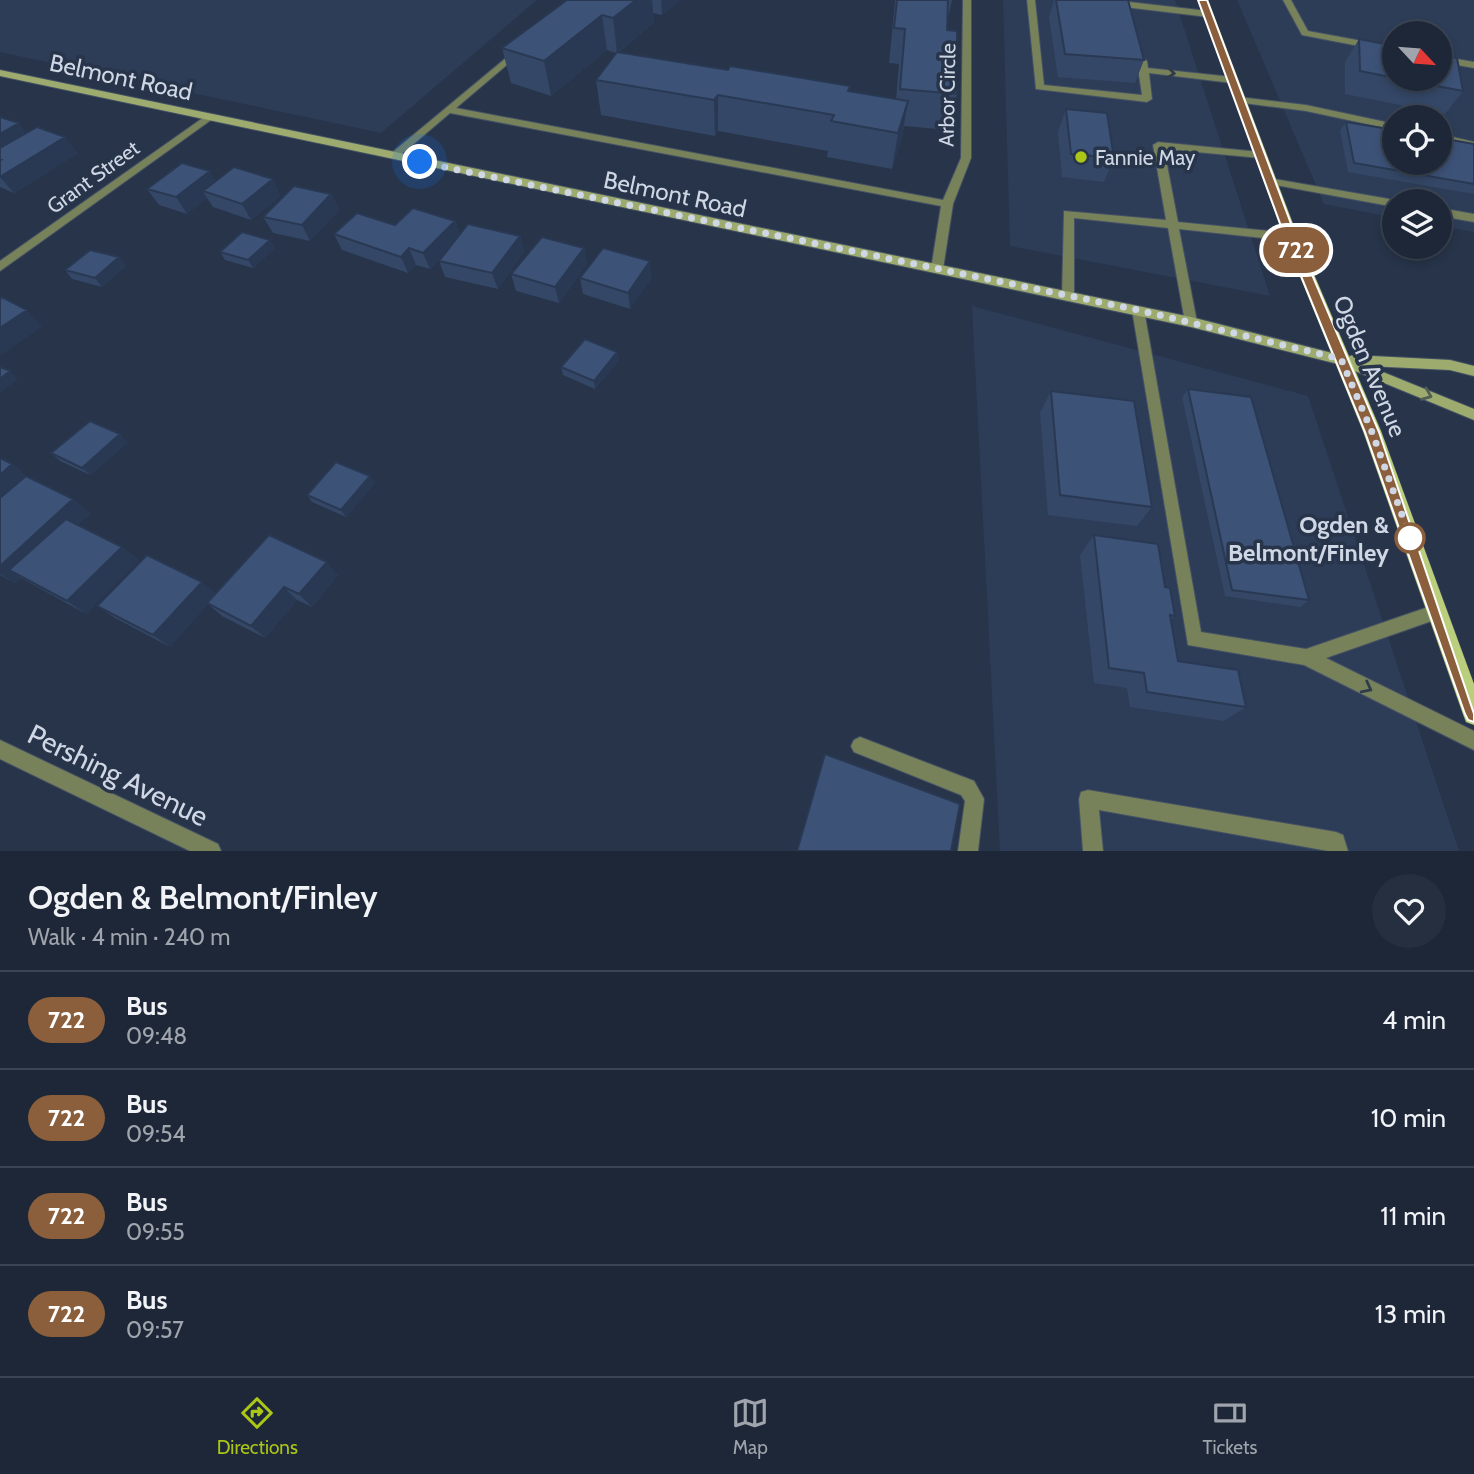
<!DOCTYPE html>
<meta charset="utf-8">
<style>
body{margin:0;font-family:Cabin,sans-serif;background:#252f3f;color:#f1f3f6;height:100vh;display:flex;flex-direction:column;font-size:26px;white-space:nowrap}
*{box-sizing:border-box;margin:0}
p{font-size:23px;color:#a0a5ad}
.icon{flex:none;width:38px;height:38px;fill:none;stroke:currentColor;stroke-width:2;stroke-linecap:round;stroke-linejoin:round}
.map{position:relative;height:851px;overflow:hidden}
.sheet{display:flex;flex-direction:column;background:#1d2737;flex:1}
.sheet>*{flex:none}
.badge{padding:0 14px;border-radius:23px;font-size:24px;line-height:46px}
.needle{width:46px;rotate:116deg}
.controls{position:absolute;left:1382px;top:21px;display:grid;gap:14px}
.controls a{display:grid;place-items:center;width:70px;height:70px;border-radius:50%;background:#1d2737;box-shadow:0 4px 10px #0003,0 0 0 2px #3b4452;font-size:35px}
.you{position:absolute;width:35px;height:35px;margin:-18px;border:5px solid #fff;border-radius:50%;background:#1a73e8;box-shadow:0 0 0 10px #1a73e833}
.map>.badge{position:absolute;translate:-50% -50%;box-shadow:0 0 0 4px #fff}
.round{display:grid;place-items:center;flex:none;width:74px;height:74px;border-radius:37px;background:#252f3f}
.headline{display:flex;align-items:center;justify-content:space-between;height:119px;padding:0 28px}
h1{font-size:33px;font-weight:600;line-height:52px}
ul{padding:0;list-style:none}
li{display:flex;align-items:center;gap:21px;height:98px;padding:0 28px;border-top:2px solid #3b4452}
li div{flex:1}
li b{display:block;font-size:26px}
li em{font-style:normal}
li .badge{min-width:77px;font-weight:700;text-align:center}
.dock{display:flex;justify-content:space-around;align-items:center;height:98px;border-top:2px solid #3b4452;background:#1d2737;font-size:19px;color:#a0a5ad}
.dock a{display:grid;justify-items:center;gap:4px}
.dock .active{color:#abc616}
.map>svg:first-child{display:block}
</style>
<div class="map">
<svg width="1474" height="851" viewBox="0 0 1474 851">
<rect width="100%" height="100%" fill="#273449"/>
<path fill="#2d3d58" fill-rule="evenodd" d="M0,0h537l-156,133 -381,-81z
M1003,0h172l95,296 -260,-50z
M1237,0h237v232l-34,-6v-25h-45v17l-71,-14zM1395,33h45v46h-45zM1395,117h45v46h-45z
M972,306l336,90 151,455h-459z"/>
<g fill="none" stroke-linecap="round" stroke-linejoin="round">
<defs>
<path id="lane" d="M1027,0h8l9,85 98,10 -5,-34 5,-3 5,3 1,7 84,9 5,3 -5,3 -83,-10 3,26 -5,3 -111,-13z
M1087,0h25l96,11 4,3 -4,3 -117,-14z
M1283,0h8l17,31 87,16v6l-93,-18z
M1440,56l34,6v6l-34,-6z
M1239,97l67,8 89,19v6l-89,-19 -70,-9v-4z
M1440,134l34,8v6l-34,-8z
M1158,142l102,10 5,3 -5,3 -96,-9 14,73 113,11 6,4 -6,4 -112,-12 18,93 -6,5 -6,-5 -17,-94 -94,-10v79l-6,4 -6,-4 2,-86 102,9 -13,-75z
M1269,178l126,22 3,1h-3v6l-130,-24 -1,-2z
M1440,208l34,6v8l-34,-6z
M1138,306l6,4 57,322 105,17 131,-45 6,3 2,5 -2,5 -117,41 148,73v19l-170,-85 -116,-20 -56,-335z
M860,737l114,44 10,18 -6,52h-20l7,-50 -4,-6 -107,-43 -3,-6 3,-6z
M1088,790l248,42 7,3 5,16h-20l-229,-41 4,41h-20l-4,-52 2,-7z"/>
<path id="street" d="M963,0h8v158l-18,46 -10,65 -6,4 -6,-4 10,-63 -491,-93 -53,45h-8l-1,-2 130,-108 5,3 -2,2 -65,55 487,92 18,-42z
M207,115l4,1v4l-211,151v-10z
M0,740l218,104 3,7h-31l-190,-92z"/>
<path id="secondary" d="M0,70l1191,247 157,40 5,-2 97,5 24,6v10l-24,-6 -82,-4 106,43v11l-136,-56 -147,-37 -1191,-251z"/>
<path id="primary" d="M1198,0h10l90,237 83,194 93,253v41l-8,-3 -3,-8 -100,-283 -79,-194z"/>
</defs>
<use href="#lane" stroke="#455165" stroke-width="2"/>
<use href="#street" stroke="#455165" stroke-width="2"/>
<use href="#secondary" stroke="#455165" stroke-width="2"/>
<use href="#primary" stroke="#455165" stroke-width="1"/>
<use href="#lane" fill="#77815a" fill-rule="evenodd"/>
<use href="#street" fill="#77815a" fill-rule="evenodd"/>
<use href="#secondary" fill="#9dac6e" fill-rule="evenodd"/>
<use href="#primary" fill="#bbce7c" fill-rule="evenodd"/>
</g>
<path fill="#344766" d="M567,0h114l-19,15 -9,-2 1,9 -35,30 277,47 3,-35 -10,-1 6,-63h57l-3,14h-1l-1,16 10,64 -8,36 -45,-4 -2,11 -10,32 -65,-12 1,-6 -110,-20 -3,5 -114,-21 -5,-35 20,-27 -9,-3 -56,46 -40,-13 -9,-35z
M1054,0h74l16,60 -9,23 -77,-6 -9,-60z
M1359,39l36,7v33h45l23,12 -18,23 -100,-20v-32z
M1066,109l48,49 -10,24 -42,-5 -4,-45z
M0,117l27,16 51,20 -64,40 -14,-6z
M1346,122l128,22v50l-126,-22 -8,-42z
M216,181l65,15 -30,24 -38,-13 -6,-9 -20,16 -28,-9 -12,-16z
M331,194l8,16 -29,31 -37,-8 -10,-16z
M455,221l5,14 60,1 4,16 -26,37 -53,-12 -6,-16 5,-6 -14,14 -14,-4 -8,8 -66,-23 -8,-16 61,-9z
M275,248l-22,20 -28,-8 -5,-8z
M584,248l3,16 -28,39 -43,-12 -5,-17z
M119,257l7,9 -24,21 -30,-8 -7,-9z
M580,278h72l-22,31 -47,-15z
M617,352l2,8 -24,29 -32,-14 -2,-8z
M1188,389l121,211 -9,7 -75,-11 -43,-199z
M1051,391l101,116 -15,19 -89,-11 -8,-102z
M128,442l-38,33 -30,-14 -9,-8z
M0,458l12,6 17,14 44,21 17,15 -12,11 44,22 17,13 -53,54 -65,-36 -6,5 -15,-8z
M370,476l5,7 -29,34 -34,-15 -5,-7z
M1094,535l71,52 10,29 -4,4 7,41 68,46 -22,14 -94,-14 -3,-19 -33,-5 -14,-128z
M338,575l-26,32 -15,-7 -32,38 -43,-22 -14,-12 -38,43 -55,-29 -18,-12 119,-13z"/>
<path fill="#2a3953" d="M636,0h16l2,22 -37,31 -4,-35z
M661,0h20l-19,15z
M602,15l5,35 -56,46 -7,-35z
M718,95v36l-3,5 -1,-36z
M908,101l-6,36 -10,32 6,-36z
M19,123l12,16 -31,19v-24z
M65,137l13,16 -64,40 -14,-16z
M210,171l10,16 -17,4 4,7 -20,16 -11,-17z
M273,179l8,17 -30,24 -9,-16z
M331,194l8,16 -29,31 -8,-16z
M455,221l6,16 -31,32 -7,-16z
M520,236l4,16 -26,37 -6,-16z
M270,240l5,8 -22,20 -5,-8z
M409,248l7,17 -8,8 -7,-16z
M584,248l3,16 -28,39 -4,-16z
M119,257l7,9 -24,21 -7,-9z
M650,261l2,17 -22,31 -2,-16z
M27,310l16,16 -43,30v-28z
M617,352l2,8 -24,29 -1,-8z
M10,371l8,8 -18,15v-15z
M120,434l8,8 -38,33 -8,-7z
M12,464l19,15 -31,26v-30z
M370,476l5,7 -29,34 -5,-7z
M73,499l17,15 -68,63 -13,-7 12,8 -6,5 -15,-9v-8z
M122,547l17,13 -53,54 -19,-13z
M327,562l11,13 -26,32 -13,-13z
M202,582l15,12 -47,53 -17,-12z
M284,587l13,13 -32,38 -14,-12z"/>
<path fill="#3c5277" stroke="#2a3953" stroke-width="2" d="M567,0h69l-23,18 -11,-3 -58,46 -42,-13z
M897,0h51l-1,30 10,1v63l-57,-5 5,-60 -11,-1z
M1056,0h72l16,60 -79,-6z
M1359,39l36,7v32l-35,-7z
M617,52l111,18 2,-4 120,20 -2,5 60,10 -10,32 -67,-12 3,-6 -116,-20 -4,5 -118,-20z
M1440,55l17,3 6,33 -63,-12h40z
M1066,109l41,4 7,45 -43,-4z
M0,117l19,6 -19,11z
M1346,122l49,8v33h45v-25l34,6v40l-120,-21z
M37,127l28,10 -65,40v-16l1,-1h-1v-12z
M182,163l28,8 -34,26 -29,-8z
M234,167l39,12 -31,25 -39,-13z
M294,186l37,8 -29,31 -39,-8z
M413,208l42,13 -32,32 -14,-5 -8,9 -67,-23 23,-21 38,12z
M468,224l52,12 -28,37 -53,-12z
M242,232l28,8 -22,20 -28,-8z
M542,237l42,11 -29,39 -44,-13z
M603,248l47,13 -22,32 -48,-15z
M90,250l29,7 -24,21 -30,-8z
M2,297l25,13 -27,18v-29z
M585,339l32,13 -23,29 -33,-14z
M0,367l10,4 -10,8z
M1188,389l63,8 58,203 -77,-10z
M1051,391l83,10 18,106 -92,-12z
M90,421l30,13 -38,34 -31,-15z
M0,458l12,6 -12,11z
M336,462l34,14 -29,34 -34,-15z
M26,476l47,23 -73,67v-68z
M66,519l56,28 -55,54 -58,-31z
M269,535l58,27 -28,32 -15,-7 -33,39 -44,-23z
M1094,535l64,9 7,43 5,1 5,28 -5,-1 8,46 60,9 8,37 -99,-15 -3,-19 -35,-5z
M147,555l55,27 -49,53 -56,-29z
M825,754l135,50 -9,47h-154z"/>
<defs><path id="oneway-chevron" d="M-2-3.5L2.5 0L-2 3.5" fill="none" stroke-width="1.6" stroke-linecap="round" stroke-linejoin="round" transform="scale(1.75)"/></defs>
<g stroke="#2f3c4b">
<use href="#oneway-chevron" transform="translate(1170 73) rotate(6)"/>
<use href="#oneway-chevron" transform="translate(1367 688) rotate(27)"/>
</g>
<use stroke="#505e56" href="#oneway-chevron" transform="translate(1427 395) rotate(22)"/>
<path fill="#8b5e3c" stroke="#fff" stroke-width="2" d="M1198,0h9l89,237 83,195 95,282v8l-6,-2 -3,-6 -100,-282 -80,-195z"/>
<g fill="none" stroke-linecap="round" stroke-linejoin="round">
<path stroke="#cfd7e5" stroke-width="7" stroke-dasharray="0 12.6" d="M420,162l718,148 203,49 31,73 39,108 -1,-2"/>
</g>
<circle fill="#abc616" stroke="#273449" stroke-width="2.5" cx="1081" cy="157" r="7"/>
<circle fill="#fff" stroke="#8b5e3c" stroke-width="3.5" cx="1410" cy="538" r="14"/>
<g text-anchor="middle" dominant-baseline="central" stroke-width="7" stroke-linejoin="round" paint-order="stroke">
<g font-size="21" fill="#cfd7e5" stroke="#273449">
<text transform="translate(947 95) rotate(-89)">Arbor Circle</text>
<text transform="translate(93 177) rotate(-36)">Grant Street</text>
</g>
<g font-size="21" fill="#cfd7e5" stroke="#273449" text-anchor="start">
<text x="1095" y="157">Fannie May</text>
</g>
<g font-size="24" fill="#cfd7e5" stroke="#273449">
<text transform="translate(121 77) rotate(12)">Belmont Road</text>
<text transform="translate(675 194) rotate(12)">Belmont Road</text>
<text transform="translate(1370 366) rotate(67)">Ogden Avenue</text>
</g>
<g font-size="24" font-weight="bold" fill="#cfd7e5" stroke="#273449" text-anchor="end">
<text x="1389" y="524">Ogden &amp;<tspan x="1389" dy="28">Belmont/Finley</tspan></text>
</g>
<g font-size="28" fill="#cfd7e5" stroke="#273449">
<text transform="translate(118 775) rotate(26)">Pershing Avenue</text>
</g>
</g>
</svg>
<div class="controls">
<a><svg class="needle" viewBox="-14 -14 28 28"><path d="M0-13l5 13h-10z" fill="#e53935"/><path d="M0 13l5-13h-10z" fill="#a0a5ad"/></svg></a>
<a><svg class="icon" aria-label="locate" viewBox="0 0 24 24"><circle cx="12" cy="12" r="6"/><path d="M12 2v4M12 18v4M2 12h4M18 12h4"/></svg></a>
<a><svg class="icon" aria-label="layers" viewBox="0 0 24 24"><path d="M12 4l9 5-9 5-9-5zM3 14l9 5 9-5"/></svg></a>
</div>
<div class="you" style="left:420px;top:162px"></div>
<b class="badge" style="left:1296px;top:250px;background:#8b5e3c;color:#fff">722</b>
</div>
<section class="sheet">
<div class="headline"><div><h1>Ogden &amp; Belmont/Finley</h1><p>Walk · 4 min · 240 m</p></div><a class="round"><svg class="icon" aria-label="heart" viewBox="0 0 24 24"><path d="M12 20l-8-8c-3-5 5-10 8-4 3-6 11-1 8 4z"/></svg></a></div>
<ul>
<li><span class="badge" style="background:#8b5e3c;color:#fff">722</span><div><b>Bus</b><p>09:48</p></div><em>4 min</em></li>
<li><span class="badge" style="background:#8b5e3c;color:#fff">722</span><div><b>Bus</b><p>09:54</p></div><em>10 min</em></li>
<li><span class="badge" style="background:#8b5e3c;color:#fff">722</span><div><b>Bus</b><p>09:55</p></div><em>11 min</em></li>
<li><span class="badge" style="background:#8b5e3c;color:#fff">722</span><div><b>Bus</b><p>09:57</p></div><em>13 min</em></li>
</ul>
</section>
<nav class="dock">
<a class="active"><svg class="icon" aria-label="directions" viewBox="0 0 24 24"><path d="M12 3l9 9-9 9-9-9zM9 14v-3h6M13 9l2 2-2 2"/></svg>Directions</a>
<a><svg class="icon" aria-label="map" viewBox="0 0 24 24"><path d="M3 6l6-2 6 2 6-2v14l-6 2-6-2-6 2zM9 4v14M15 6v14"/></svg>Map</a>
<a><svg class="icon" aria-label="tickets" viewBox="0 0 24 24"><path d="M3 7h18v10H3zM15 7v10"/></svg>Tickets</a>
</nav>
